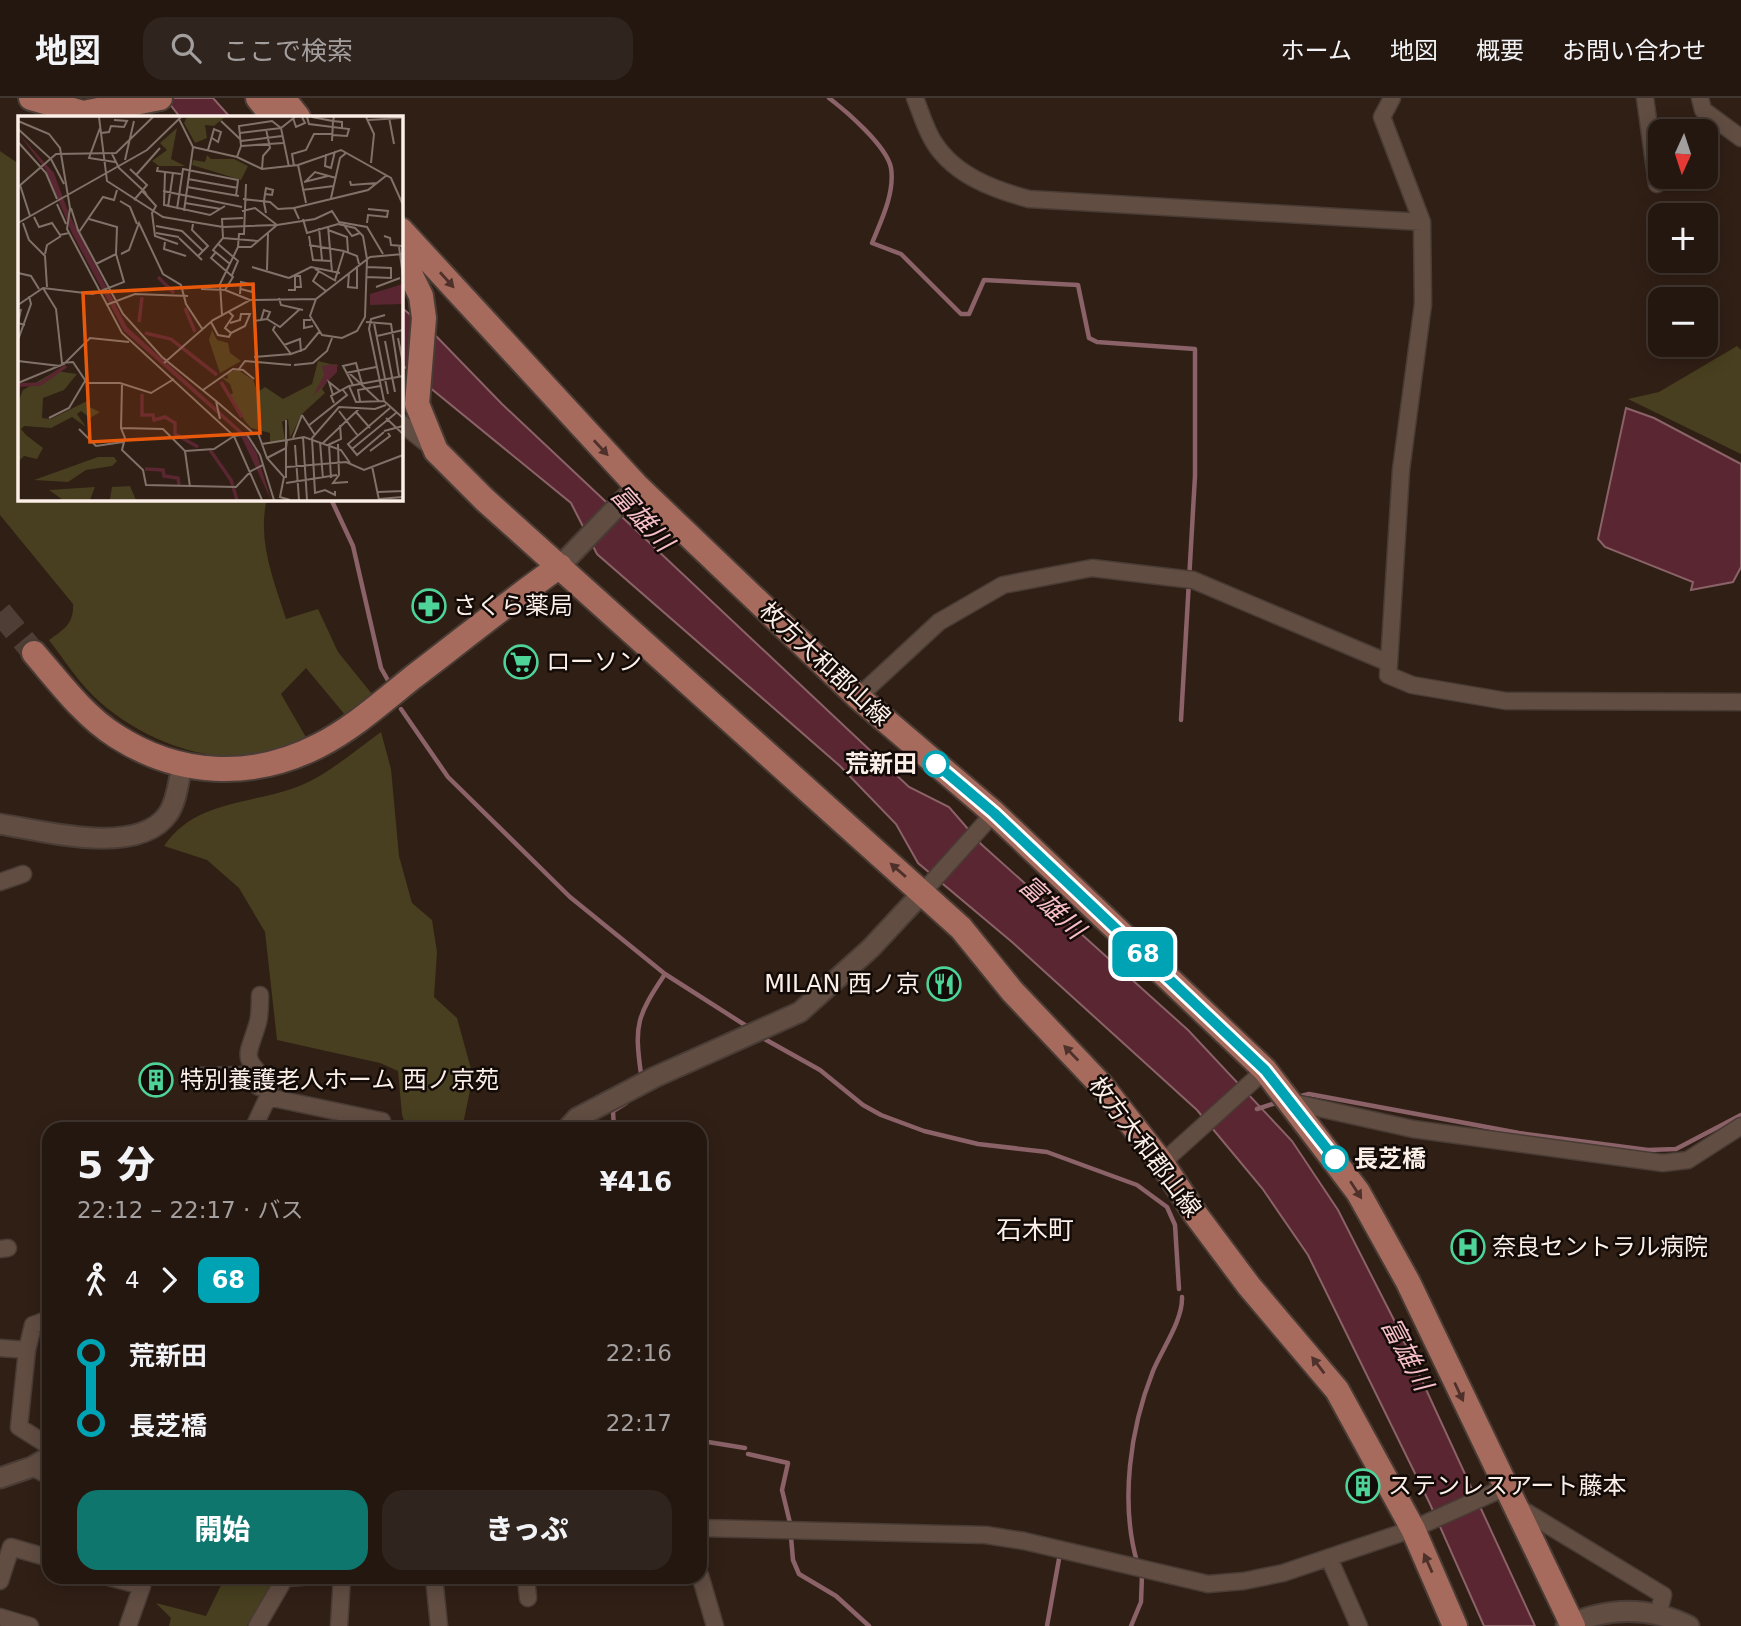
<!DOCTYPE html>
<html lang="ja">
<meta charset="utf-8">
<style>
body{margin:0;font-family:"DejaVu Sans","Noto Sans JP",sans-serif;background:#30241e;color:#f1f3f6;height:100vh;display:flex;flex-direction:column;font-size:26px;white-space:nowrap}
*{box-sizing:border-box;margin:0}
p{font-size:23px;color:#a39f9f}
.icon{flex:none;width:38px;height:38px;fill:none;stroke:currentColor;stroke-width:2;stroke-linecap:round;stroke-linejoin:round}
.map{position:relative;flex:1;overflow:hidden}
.sheet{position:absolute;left:42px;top:1024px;width:665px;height:462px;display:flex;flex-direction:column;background:#241710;border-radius:21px;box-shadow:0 4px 18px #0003,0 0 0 2px #413630}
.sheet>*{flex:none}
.badge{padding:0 14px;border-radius:10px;font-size:24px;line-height:46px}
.needle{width:46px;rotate:183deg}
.tools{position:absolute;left:1648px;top:21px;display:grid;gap:14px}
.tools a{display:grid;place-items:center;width:70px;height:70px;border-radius:14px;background:#241710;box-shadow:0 4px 18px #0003,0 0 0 2px #413630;font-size:35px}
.map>.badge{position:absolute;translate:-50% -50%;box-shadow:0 0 0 4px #fff}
.legs{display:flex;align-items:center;gap:10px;height:77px;padding:0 35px;font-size:23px}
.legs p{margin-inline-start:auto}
.summary{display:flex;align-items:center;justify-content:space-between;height:119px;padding:0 35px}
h1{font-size:38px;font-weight:800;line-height:52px}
.button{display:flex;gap:14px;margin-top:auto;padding:14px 35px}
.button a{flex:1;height:80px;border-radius:21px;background:#0f766e;color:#fff;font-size:28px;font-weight:800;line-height:80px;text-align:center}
.button a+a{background:#30241e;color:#f1f3f6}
ul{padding:0 35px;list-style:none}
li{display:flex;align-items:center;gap:24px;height:70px;font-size:26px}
li i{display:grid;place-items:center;width:10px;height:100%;margin:0 9px;background:currentColor}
li i::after{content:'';width:18px;height:18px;margin:-9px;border:5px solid;border-radius:50%;background:#241710}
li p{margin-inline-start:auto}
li:first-child i{background:linear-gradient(#0000 50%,currentColor 0)}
li:last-child i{background:linear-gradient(currentColor 50%,#0000 0)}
header{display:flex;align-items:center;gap:42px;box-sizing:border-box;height:98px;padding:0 35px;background:#241710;border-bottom:2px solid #413630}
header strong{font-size:33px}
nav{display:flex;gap:38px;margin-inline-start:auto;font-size:24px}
.search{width:490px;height:63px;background:#30241e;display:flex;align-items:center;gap:18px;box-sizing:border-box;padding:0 24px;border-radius:21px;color:#a39f9f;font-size:26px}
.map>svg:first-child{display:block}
</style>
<header>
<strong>地図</strong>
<div class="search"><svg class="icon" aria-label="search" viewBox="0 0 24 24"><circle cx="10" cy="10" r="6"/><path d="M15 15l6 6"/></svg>ここで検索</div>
<nav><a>ホーム</a><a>地図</a><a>概要</a><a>お問い合わせ</a></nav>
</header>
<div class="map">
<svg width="1741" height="1528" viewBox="0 0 1741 1528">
<rect width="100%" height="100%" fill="#301f15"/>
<path fill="#473f1f" d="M0,53l19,13v335h262l-15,4c-8,40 8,78 20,116l32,-10 20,43 34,42 -26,22 -40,-48 -25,26 26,45c-16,6 -34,15 -51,17 -56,6 -113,-17 -155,-53 -20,-17 -36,-42 -52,-63 15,-11 25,-16 24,-36l-73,-89z
M1737,248l4,4v104l-113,-55 31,-7z
M381,634l10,37 8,87 13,47 20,17 5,32 -3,45 23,21 16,58 -11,53h-55l-5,-14 -4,-44 -18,-8 -103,-23 -12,-108 -26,-44 -32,-28 -43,-14c32,-48 92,-41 140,-62 27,-12 53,-35 77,-52z
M225,1479h38l11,7 -27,42h-78l2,-8 -15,-15 50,13z"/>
<path fill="#5a2631" stroke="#8a6268" stroke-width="2" d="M165,0h48l17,19h-50z
M401,209l35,29 66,68 407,383 40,20 32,37 207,186 104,111 46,69 57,112 140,304h-51l-54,-122 -122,-249 -46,-67 -65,-78 -185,-168 -94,-79 -22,-39 -56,-58 -243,-212 -26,-51 -170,-139z
M1626,310l28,10 87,46v103l-8,15 -42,8 2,-8 -88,-35 -7,-8z"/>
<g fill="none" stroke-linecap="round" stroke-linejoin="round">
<path stroke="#8a6268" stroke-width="4.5" d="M829,0c17,13 58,48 62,70 4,25 -10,53 -19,75l29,11 60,60h8l15,-34 94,5 11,53 8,4 98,7v127l-14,244
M331,401l22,47 28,122 9,16
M401,611l47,68 122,120 95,77 83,53
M761,939l59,33 43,35 18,10 43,16 54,13 69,8 90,33 30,22 8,18 4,64
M641,976c-7,-50 -4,-58 24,-100
M1297,999l12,-3 210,39 129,17 28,-1 65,-34
M1257,1011l22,-7
M614,1031l-1,-18 13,-8
M702,1324l1,18
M708,1344l37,6
M748,1356l40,9 -6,27 8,33
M791,1439l2,23 6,14 37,22 33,30
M1137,1464c-17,-60 -7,-133 16,-191 9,-22 30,-51 29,-74
M1047,1528l12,-67
M1131,1528l10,-24 1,-27"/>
<path stroke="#4e3e35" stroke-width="24" stroke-dasharray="24 12" stroke-linecap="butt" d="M0,514l34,41"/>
<defs>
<path id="minor" d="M915,0c6,15 11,33 20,46 21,32 60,46 94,55l393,23
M1645,0l12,86
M1700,0l3,12 38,28
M401,325l34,27
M1389,565l12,-193 22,-166 -1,-82 -40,-105 10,-19
M858,599l81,-75 64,-37 89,-17 101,12 196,83 -1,12 24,10 94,16 235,1
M0,784l23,-8
M923,794l71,-79
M260,897c0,9 0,19 -2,27 -10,36 -19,32 12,62l-2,13
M195,978l50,-1 14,12
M1291,1004l122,27 250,34 25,-3 53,-34
M253,1031l15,-32 114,24 1,8
M1162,1065l103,-93
M0,1151l8,-1
M46,1222l-13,5 -6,25 -8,77 30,19
M0,1250l27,2
M32,1369l17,9
M1518,1409l145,88 -5,20
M700,1430l286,7 38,6 184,43 36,-3 39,-8 130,-44 93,-42
M1329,1460l30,68
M700,1477l15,51
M109,1479l33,9 -14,40
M434,1479l5,49
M526,1479l2,21
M0,1483l11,-34 38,11
M0,1519l30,9
M257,1528l28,-48 16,-1
M339,1528l3,-49"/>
<path id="tertiary" d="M560,468l77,-80
M0,726c44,7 138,33 168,-10 9,-13 10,-32 14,-47
M567,1031l10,-11 78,-41 145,-65 71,-64 52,-56
M0,1380l32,-11 17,-10
M1566,1528c41,-19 82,-20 123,0"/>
<path id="primary" d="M31,0l52,15 77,-15
M258,0l15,19
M283,0l15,19
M401,132l236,256 221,211 136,116 271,257 93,122 50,90 165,344
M401,157l20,41 3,22 -7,86 19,47 49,49 476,428 51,63 90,95 60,77 34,52 53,71 88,104 76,139 42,97
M34,555c25,29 50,63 82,83 62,40 135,44 202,10 34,-17 64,-44 94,-68 49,-37 97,-77 148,-112"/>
</defs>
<use href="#minor" stroke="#493c35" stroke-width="19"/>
<use href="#tertiary" stroke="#493c35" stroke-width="23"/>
<use href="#primary" stroke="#493c35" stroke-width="28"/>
<use href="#minor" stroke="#614d42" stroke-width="16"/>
<use href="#tertiary" stroke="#614d42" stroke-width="19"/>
<use href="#primary" stroke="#a76b5e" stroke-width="24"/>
</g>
<defs><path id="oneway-solid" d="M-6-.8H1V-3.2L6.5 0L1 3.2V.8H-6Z" transform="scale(1.75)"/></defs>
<g fill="#4e312a">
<use href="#oneway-solid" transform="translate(447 182) rotate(48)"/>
<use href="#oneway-solid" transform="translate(601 350) rotate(47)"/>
<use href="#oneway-solid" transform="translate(898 772) rotate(-139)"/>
<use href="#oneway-solid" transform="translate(1071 955) rotate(-134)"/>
<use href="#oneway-solid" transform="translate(1356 1092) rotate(57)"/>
<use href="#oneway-solid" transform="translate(1318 1267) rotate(-127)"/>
<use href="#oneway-solid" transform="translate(1459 1294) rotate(65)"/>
<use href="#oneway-solid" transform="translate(1428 1465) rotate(-114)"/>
</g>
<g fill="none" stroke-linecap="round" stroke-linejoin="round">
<defs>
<path id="line-1" d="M936,666l58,49 271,257 70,89"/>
</defs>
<use href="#line-1" stroke="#fff" stroke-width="16"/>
<use href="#line-1" stroke="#00a3b4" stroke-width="10"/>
</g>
<defs>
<symbol id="pharmacy-ring" viewBox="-11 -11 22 22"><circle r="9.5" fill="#130b07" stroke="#4ed399" stroke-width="1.5"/><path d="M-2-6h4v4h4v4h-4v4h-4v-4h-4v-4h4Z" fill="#4ed399"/></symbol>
<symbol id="supermarket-ring" viewBox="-11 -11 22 22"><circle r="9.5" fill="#130b07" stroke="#4ed399" stroke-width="1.5"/><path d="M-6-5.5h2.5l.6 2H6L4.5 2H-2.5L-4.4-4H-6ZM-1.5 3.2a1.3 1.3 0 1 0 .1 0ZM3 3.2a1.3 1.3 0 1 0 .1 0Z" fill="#4ed399"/></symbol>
<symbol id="restaurant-ring" viewBox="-11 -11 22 22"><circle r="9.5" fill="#130b07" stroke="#4ed399" stroke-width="1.5"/><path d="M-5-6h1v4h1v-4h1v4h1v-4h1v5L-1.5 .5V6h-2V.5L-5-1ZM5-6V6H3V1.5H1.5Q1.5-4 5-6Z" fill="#4ed399"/></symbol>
<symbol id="building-ring" viewBox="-11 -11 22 22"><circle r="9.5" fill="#130b07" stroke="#4ed399" stroke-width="1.5"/><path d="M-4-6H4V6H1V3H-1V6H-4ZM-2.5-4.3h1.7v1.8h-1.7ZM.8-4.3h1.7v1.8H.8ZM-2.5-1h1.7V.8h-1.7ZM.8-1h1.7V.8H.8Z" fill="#4ed399"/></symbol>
<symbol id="hospital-ring" viewBox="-11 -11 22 22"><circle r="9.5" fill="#130b07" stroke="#4ed399" stroke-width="1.5"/><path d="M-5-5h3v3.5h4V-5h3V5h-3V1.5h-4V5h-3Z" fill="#4ed399"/></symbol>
</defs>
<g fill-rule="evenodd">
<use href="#pharmacy-ring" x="410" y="489" width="38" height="38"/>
<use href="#supermarket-ring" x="502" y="545" width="38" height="38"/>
<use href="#restaurant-ring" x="925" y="867" width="38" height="38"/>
<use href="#building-ring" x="137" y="963" width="38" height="38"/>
<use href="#hospital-ring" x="1449" y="1130" width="38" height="38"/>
<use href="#building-ring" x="1344" y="1369" width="38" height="38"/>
</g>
<g fill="#fff" stroke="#00a3b4" stroke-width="3.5">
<circle cx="936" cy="666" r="12"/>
<circle cx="1335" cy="1061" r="12"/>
</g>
<g text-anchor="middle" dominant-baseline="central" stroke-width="5" stroke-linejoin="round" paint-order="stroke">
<g font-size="24" fill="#fbefe8" stroke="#130b07" text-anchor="start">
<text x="453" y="508">さくら薬局</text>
<text x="546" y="564">ローソン</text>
<text x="920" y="886" text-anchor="end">MILAN 西ノ京</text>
<text x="180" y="982">特別養護老人ホーム 西ノ京苑</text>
<text x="1492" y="1149">奈良セントラル病院</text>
<text x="1388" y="1388">ステンレスアート藤本</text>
</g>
<g font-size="24" fill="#fbefe8" stroke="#130b07">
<text transform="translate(825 566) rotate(43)">枚方大和郡山線</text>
<text transform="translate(1145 1049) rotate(53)">枚方大和郡山線</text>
</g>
<g font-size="24" font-weight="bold" fill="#fbefe8" stroke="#130b07" text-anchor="end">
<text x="917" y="666">荒新田</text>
<text x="1354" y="1061" text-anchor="start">長芝橋</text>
</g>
<g font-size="26" font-style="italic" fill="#f6bec7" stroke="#130b07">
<text transform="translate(642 420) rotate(48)">富雄川</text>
<text transform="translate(1052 809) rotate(43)">富雄川</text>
<text transform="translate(1407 1256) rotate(62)">富雄川</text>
</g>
<g font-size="26" fill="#fbefe8" stroke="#130b07">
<text x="1035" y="1132">石木町</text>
</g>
</g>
<g transform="translate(18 18)">
<rect width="385" height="385" fill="#301f15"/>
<path d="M169,1h38l-11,9 -9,-1 2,13 -12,5 -11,-20zM159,12l-6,31 14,7h-26l-7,-5 15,-11 -7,-7zM189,39l4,4h23l14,7 -7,14 -49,-15 1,-5 12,2zM194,214l5,10 11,3 2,10 11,8 -21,12 -11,-33zM300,245l20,5 -16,23 3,4 -23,21 -12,24 -2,-19 -6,3 3,18 -15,4v-11l-19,-5 -6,-7 -17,-25 5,-3 -3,-9 -9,-7 7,2 -1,-7 11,-2 15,10 5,12 7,-5 18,12 29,-15zM38,255l21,3 -13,16 -21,8 -1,20 9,1 36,-18v5l13,6 -10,6 -9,-7 -4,3 9,13 -14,-10 -21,11 -27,-2 -3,3 5,6 17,13 -6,11 -13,-3 -6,6v-60l5,-12zM80,341h16l3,4 -5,5 -26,4 -18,12 -34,-2zM112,370l6,14 -26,-1 2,-12zM77,371l-5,13h-27l-14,-10z" fill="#473f1f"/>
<path d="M0,17l36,40 15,41 58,113 119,108 11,19 14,46 -31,-66 -116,-103 -52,-98 -26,-63zM385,168v20l-33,1v-11zM319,248v8l-24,24 11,-21 -2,-9z" fill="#5a2631"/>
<path fill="none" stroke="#5a2631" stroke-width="3.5" d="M140,161l16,16M167,192l10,24M121,206l3,-25M127,217l26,6 46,36M203,266l21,35M1,269l21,-1 26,-18M124,278v21h11l1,5 11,-3 10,6v11l23,13M192,334l21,30 6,20M127,353l18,1 1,6 14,2 1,7"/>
<path fill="none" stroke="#817269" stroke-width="2" d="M81,1l8,64 56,36 60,10 54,-2 38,-6 17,-8 7,11 28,5 16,27M289,1l2,7 40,5 -2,7 -15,-1M294,1l21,4 1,-4M348,1l8,17 -3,29M371,1l5,27M275,2l3,9 9,-4 -3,-6M161,3l14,28 -9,64M350,4l33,-2M0,5l31,13 11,14 10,60 -3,21 55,104 112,103 28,64M203,5l19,18M82,12l-11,30 26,4M0,13l33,30 13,25M83,17l8,-1 2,-6 13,1 3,-6 -13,-1M222,17l41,-5 14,-11M223,25l41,-5M314,25l1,-20 9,1v6M0,26l28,31 11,26M223,30l42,-3M175,31l44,10 25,12 36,-4 43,-15 50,28 12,27M190,34l6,-21 7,3 -3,10 -6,-4M94,38l7,14 26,24 2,4 -5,-5M308,38l-1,12 6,2 4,-17M219,41l4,-11 -2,-20 33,-5 9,7 8,39M107,44l9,-39M280,49l8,38M276,50l-2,-12 14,-4 8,-16h18M140,51l-1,4 24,3M112,53l17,16 -13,15M244,53l1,-13 7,-8 -4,-19M147,56l-1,33 46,10 15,-9M118,59l24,-27M170,63l50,9M332,65l1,4 26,-2M286,66l24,-6M287,66l10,-10 21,6M2,69l10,31M0,71l38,-33 60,-1 37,-36M169,71l52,9M284,74l32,-4M145,75l79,16M247,78l7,1 1,-5 -7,-2 -1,6 -1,7v2l2,10M129,80l9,10 -4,7 3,23 23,8M313,82l9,-40 6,-5M225,83l27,3 8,7 16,-1M102,85l10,6 7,17M167,87l36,6M39,88l9,20M150,91l5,-34M53,92l7,22 45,84 39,43 54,44 4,18M159,93l6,-40 55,11 -2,16M224,95l13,-3 22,17M16,101l5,10 13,-4 8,12 9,-2M281,103l-5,-11 74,-18 19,-15M285,103l4,14 31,-9 17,4 8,8 4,23 -2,58 -8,14 -15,7 -20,-3 -12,-19 6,-17M0,107l129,-73 34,-33M5,107l6,17 16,16 2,31M349,107l1,-8 19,2 1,-6 -20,-2M175,108l-1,6 16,16 -10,10M325,108l9,12 8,-3M138,110l26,5 21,20M310,110l4,46M301,112l3,32M310,114l19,7 1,15M61,116l24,-35 11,3 3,-10M138,117l23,4M291,120l4,24 18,1M366,120l6,2 1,7 12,1M161,122l23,22M205,122l35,3M147,126l-1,7 22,7M200,128l20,17 -6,14M291,129l35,6M381,130l4,31M220,131h13l26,-22M27,138l2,-9 14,-9M103,138l8,-4 10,-27 24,51 18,11 5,19 17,26M78,148l20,-10M212,148l-17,-14 10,-12 -1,-19 21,-1M234,151l37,11M297,153l21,12M249,154l1,-37M301,155l-6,10 13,10M0,157l13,3 8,13M331,157l-1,14 9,1v-22M349,161l24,1v-10l-24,-1M271,162l22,-11 29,6M317,164l9,-29 13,5 2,8M358,171l24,-9M25,172l13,21 6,54 11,-1 14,21h33l31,10 23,-14M183,173l24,1 8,-13 -22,-19 5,-6M207,174l25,10M270,174h7v-14h5l1,11h-6M222,178l1,-12 13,3 -2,7 -11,-3M261,182l2,7 22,5M0,189l25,-17 50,6 31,-12 -8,-28 1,-27 -28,-8M88,189l29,-11 53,2M3,193l-3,14 7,2M210,195l5,5 -8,12 6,5 14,-7 5,-12h-9l-1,6 -10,3M204,199l-2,-31 18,-37 1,-13h5l2,-50M367,199l-14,4 -2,10 15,72 19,17M243,204l3,-10 6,2 -3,7M293,204h-7v8l9,-2M236,205l13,-2 13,8 20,-18M193,206l7,13 11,2 2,-4M348,206l25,2 8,52M356,207l14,71M257,210l-2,4 18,24 14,-5 14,-17M359,220l26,-6M380,222l5,25M0,224l13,-36 -2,-8M367,225l10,51M266,229l16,-6 1,13M236,241l37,-3M0,245l42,5M146,247l49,-43 37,-20 66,-1 54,-42 33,-3M276,249l19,-2 14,-12 5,-13M221,253l6,-8 46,4M330,256l31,29M328,257l30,-6M0,267l46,-19 26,-26 39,4M104,269l-1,43 4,10 -3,12 21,20 3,15 90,2 15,-16 12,-6M335,269l-10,-19 13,-3 6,21M331,270l7,16 28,-1M185,274l30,-21 10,1 11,9M315,279l-4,-13 11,9M198,285l36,31M342,285l-2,-11 22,-4M316,287l-3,-7 18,-10 54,-10M321,295l19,25M338,296l14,16M284,299l13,20M31,302l20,-10 16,-27M368,302l17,16M268,304v58M290,310l39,-31 -4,-5M103,312l42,1 22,22 29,-2 20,-13M61,313l17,17 27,-4M370,314l-4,1 19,-5M366,316l-27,23 -9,-11 42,-36M228,317l14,22 14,45M216,320l24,-3 9,25 17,19 -4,20 10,3M285,321l4,63M275,322l9,-23M302,326l3,37M305,327l37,-35M244,328l25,-4M320,328l1,31 -6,8 15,-1M277,329l4,55M310,329l13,-6 -1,-14M311,329l2,33M334,333l44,-36M167,335l5,36M352,335l20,-15 -2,-3M249,342l19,-10 1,-8 17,-3 37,13 9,13M354,350l7,34M269,351l59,-5 18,8 39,-15M268,367l51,-8M317,375v4l-10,-5 -10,3 -3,-55 27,-31 36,2 11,-4M360,376l25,-1v-5M361,383l24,-2"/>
<path fill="#e8590c" fill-opacity="0.15" stroke="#e8590c" stroke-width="3.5" d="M235,168l7,149 -170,9 -7,-149z"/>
<rect width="385" height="385" fill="none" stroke="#fbefe8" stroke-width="3.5"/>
</g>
</svg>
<div class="tools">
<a><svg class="needle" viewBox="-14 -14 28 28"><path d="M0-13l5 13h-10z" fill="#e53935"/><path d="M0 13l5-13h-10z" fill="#a39f9f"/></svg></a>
<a>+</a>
<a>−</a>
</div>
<b class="badge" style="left:1143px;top:856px;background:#00a3b4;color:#fff">68</b>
<section class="sheet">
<div class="summary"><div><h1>5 分</h1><p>22:12 – 22:17 · バス</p></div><b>¥416</b></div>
<div class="legs"><svg class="icon" aria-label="walk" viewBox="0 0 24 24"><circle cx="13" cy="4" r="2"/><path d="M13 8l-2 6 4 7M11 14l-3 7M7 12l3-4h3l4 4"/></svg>4<svg class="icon" aria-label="forward" viewBox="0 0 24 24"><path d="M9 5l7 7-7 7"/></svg><b class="badge" style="background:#00a3b4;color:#fff">68</b></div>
<ul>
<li><i style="color:#00a3b4"></i><b>荒新田</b><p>22:16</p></li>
<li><i style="color:#00a3b4"></i><b>長芝橋</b><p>22:17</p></li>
</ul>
<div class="button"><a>開始</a><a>きっぷ</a></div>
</section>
</div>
